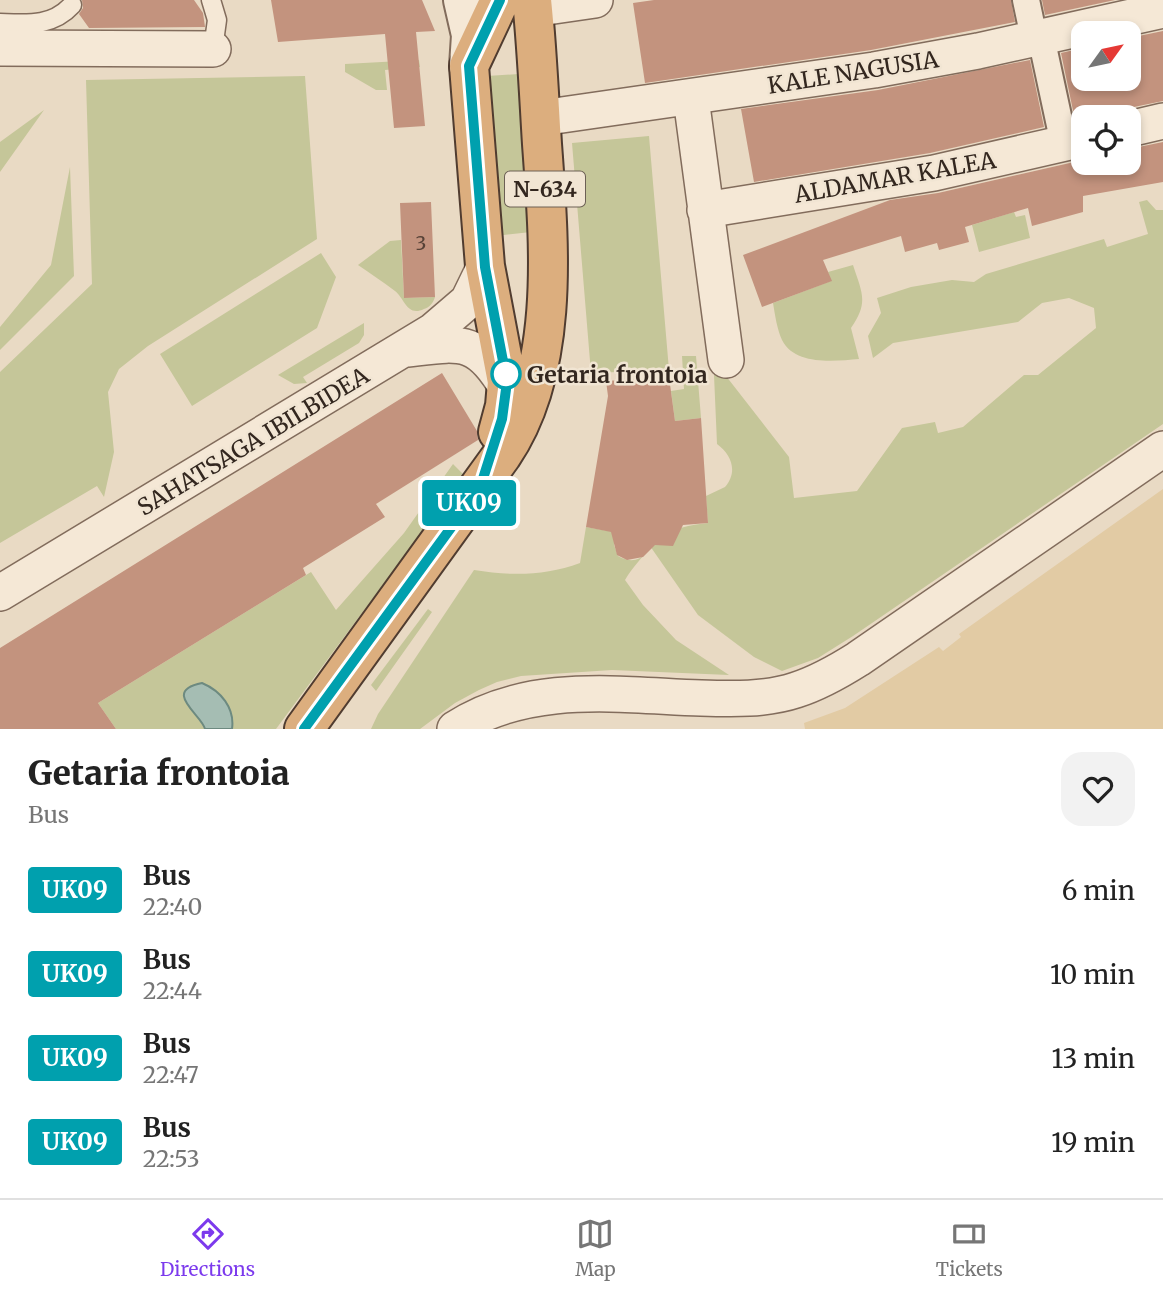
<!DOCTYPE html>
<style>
body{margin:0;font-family:Merriweather,serif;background:#f2f2f2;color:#222;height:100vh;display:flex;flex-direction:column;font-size:26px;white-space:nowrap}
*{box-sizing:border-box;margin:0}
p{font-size:23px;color:#767676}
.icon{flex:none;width:38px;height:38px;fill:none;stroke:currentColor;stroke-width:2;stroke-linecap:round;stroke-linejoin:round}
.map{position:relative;height:729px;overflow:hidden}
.drawer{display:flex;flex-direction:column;background:#fff;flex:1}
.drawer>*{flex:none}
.badge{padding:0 14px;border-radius:5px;font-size:24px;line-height:46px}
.needle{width:46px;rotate:57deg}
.controls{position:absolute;left:1071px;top:21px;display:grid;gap:14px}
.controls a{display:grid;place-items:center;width:70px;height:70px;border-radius:14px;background:#fff;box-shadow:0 4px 10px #0003;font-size:35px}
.map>.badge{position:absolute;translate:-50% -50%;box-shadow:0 0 0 4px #fff}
.round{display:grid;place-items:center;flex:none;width:74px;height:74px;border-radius:21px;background:#f2f2f2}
.headline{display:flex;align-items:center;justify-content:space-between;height:119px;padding:0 28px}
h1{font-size:33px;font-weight:800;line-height:52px}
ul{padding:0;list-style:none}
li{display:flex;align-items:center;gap:21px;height:84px;padding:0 28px}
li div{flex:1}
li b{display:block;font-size:26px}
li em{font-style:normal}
li .badge{min-width:77px;font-weight:700;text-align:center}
.dock{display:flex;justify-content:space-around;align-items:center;height:98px;border-top:2px solid #e0e0e0;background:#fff;font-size:19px;color:#767676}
.dock a{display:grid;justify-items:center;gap:4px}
.dock .current{color:#7c3aed}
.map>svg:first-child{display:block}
</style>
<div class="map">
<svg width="1163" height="729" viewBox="0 0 1163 729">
<rect width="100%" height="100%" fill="#e9dac4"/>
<path fill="#c5c699" d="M419,60l1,7 -35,3 2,20h-11l-31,-18v-8z
M519,74l12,158 -36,4 -8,-160z
M305,76l12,163 -169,107 -29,23 -11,23 6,60 -10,45 -7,-11 -97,57v-171l92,-88 -6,-204z
M44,110l-44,62v-30z
M649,136l20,234 -78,3 -19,-230z
M70,167l4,109 -74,74v-23l51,-62z
M1147,200l9,10h7v214l-310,212 -35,22 -36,13 -28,-14 -56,-42 -48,-69c-7,12 -17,20 -25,34l18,25 33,35 53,35 -117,-5 -91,6 -24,6 -18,8 -24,13 -35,26h-49l7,-15 96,-144c37,6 71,6 106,-7l6,-36 28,5v13l4,11c7,4 14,6 22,2 5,-3 6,-9 10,-13 15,-15 37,-20 58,-22l-2,-27 19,-9c13,-15 7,-32 -8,-43l-3,-69 12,1 63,81 5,41 63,-7 45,-63 33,-6 3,11 25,-6 61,-52h14l58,-47 -2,-20 -25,-10 -27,5 -24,19 -125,21 -20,15 -5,-22 13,-23 -4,-15 34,-11 41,-7 22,2 12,-8 118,-35 3,8 41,-13 -9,-32z
M1014,212l2,5 9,-2 5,23 -51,14 -7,-27z
M401,240l3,58 31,-1c-2,6 -5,10 -11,12 -17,8 -19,-10 -29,-18 -12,-9 -25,-18 -37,-26l32,-24z
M321,253l15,24 -19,51 -125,78 -32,-52z
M853,265c9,28 16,37 -2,63l8,31c-24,2 -64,7 -77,-19 -5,-11 -7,-25 -9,-37l58,-22 -3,-9z
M364,323v12l-5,8 -56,34 4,6 -13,1 -16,-9z
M682,356h14l5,62 -26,3 -4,-30 13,-2z
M453,464l10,10 -7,12 -180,243h-160l-18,-26 213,-131 25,38 68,-77z
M428,609l4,3 -56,79 -5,-6z"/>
<path fill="#e2cba4" d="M1163,489v240h-358l-1,-6 41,-15 94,-61 4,4 18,-14 -2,-3z"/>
<path fill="#a5bdb3" stroke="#6d8a80" stroke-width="2" d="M202,683c19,8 33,25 30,46h-27c-3,-14 -44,-38 -3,-46z"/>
<path fill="#c3937e" d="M82,0h112l9,13 2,14 -116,1 -10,-14 4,-6z
M271,0h151l13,31 -19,1 9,94 -31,2 -9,-94 -107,8z
M654,0h357l4,22 -144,28 -226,33 -12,-80z
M1042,0h73l-70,15z
M1163,31v70l-39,8 -11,8h-30l-8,3 -14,-67 22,-5v31h46v-41z
M1030,60l14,67 -114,26 -176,29 -13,-73 137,-19z
M1163,142v40l-80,14v16l-51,14 -4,-18 -63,19 4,15 -30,8 -2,-7 -32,9 -4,-16 -78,24 9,21 -70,26 -19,-52 147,-55 48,-7 145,-33v3h46v-14z
M431,202l4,95 -31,1 -4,-95z
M442,373l35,58 1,9 -102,64 9,13 -82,51 3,7 -208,128 18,26h-116v-81z
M669,377l6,44 26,-3 7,105 -25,2 -10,21 -18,-1 -12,12 -16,3 -10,-5 -6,-23 -25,-5 22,-131 -2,-15z"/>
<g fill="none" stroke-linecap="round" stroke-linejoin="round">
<defs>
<path id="service" d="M211,0l6,20 -4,29
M0,23c27,1 52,4 72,-18"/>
<path id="pedestrian" d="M1026,0l8,38
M1041,37l23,107"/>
<path id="minor" d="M533,9l62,-9
M0,48l213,1
M691,98l35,262
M541,118l333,-48 104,-19 185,-41
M1129,129l34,-8
M705,210l229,-37 149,-34
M407,349c53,-6 70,-12 100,39
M0,593l433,-262 35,-30 17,-35
M455,729c74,-48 163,-34 246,-31 31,1 65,2 95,-8 22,-7 43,-19 62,-31l305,-210"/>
<path id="tertiary" d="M463,0l8,35 -2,31"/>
<path id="trunk" d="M498,432l7,-26 2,-24 -22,-116 -16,-200 31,-66
M304,729l198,-274c59,-86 47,-213 40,-311 -3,-48 -5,-96 -10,-144"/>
</defs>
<use href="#service" stroke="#826c5c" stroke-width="21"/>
<use href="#pedestrian" stroke="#826c5c" stroke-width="30"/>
<use href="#minor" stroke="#826c5c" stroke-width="38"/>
<use href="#tertiary" stroke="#826c5c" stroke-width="42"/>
<use href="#trunk" stroke="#503c30" stroke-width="42"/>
<use href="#service" stroke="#f5e8d6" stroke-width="18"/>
<use href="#pedestrian" stroke="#f5e8d6" stroke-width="26"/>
<use href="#minor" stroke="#f5e8d6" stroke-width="35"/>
<use href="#tertiary" stroke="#f5e8d6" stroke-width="38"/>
<use href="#trunk" stroke="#dcae7e" stroke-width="38"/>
</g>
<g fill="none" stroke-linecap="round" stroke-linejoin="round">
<defs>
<path id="line" d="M304,729l176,-241 22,-69 5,-37 -22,-115 -16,-201 31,-66"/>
</defs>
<use href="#line" stroke="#fff" stroke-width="16"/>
<use href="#line" stroke="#00a0ae" stroke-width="10"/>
</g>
<circle fill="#fff" stroke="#00a0ae" stroke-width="3.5" cx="506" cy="374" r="14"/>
<g text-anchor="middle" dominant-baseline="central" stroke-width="5" stroke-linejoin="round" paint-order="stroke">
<g font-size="19" fill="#574237">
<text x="421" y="243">3</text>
</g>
<rect fill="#f1e5d3" stroke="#6c6055" stroke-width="2" x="505" y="171.5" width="80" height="35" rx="5"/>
<g font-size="21" font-weight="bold" fill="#33271f">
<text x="545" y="189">N-634</text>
</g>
<g font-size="23" fill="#33271f" stroke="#f1e5d3">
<text transform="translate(853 72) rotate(-9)">KALE NAGUSIA</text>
<text transform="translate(895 177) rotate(-10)">ALDAMAR KALEA</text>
<text transform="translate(253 441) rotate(-31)">SAHATSAGA IBILBIDEA</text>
</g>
<g font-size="23" font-weight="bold" fill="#33271f" stroke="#f1e5d3" text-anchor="start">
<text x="527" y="374">Getaria frontoia</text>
</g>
</g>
</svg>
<div class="controls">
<a><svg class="needle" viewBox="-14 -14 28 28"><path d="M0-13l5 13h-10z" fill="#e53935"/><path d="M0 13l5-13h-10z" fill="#767676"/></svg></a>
<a><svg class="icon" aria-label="locate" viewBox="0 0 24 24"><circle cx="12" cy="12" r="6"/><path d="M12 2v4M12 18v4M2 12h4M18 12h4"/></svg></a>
</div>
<b class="badge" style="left:469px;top:503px;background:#00a0ae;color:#fff">UK09</b>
</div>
<section class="drawer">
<div class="headline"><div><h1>Getaria frontoia</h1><p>Bus</p></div><a class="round"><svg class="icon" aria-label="heart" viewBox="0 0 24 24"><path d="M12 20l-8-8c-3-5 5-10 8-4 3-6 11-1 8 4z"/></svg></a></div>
<ul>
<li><span class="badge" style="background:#00a0ae;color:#fff">UK09</span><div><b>Bus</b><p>22:40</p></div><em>6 min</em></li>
<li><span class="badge" style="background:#00a0ae;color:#fff">UK09</span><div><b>Bus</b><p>22:44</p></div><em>10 min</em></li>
<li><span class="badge" style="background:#00a0ae;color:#fff">UK09</span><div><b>Bus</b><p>22:47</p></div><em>13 min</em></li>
<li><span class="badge" style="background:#00a0ae;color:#fff">UK09</span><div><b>Bus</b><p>22:53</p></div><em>19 min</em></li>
</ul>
</section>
<nav class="dock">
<a class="current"><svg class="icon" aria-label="directions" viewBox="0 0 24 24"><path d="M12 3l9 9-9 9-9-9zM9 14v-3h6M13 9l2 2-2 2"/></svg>Directions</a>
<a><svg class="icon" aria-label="map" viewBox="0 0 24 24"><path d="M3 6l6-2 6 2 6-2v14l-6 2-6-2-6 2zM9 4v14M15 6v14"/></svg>Map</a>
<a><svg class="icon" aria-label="tickets" viewBox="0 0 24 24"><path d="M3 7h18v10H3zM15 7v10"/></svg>Tickets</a>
</nav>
